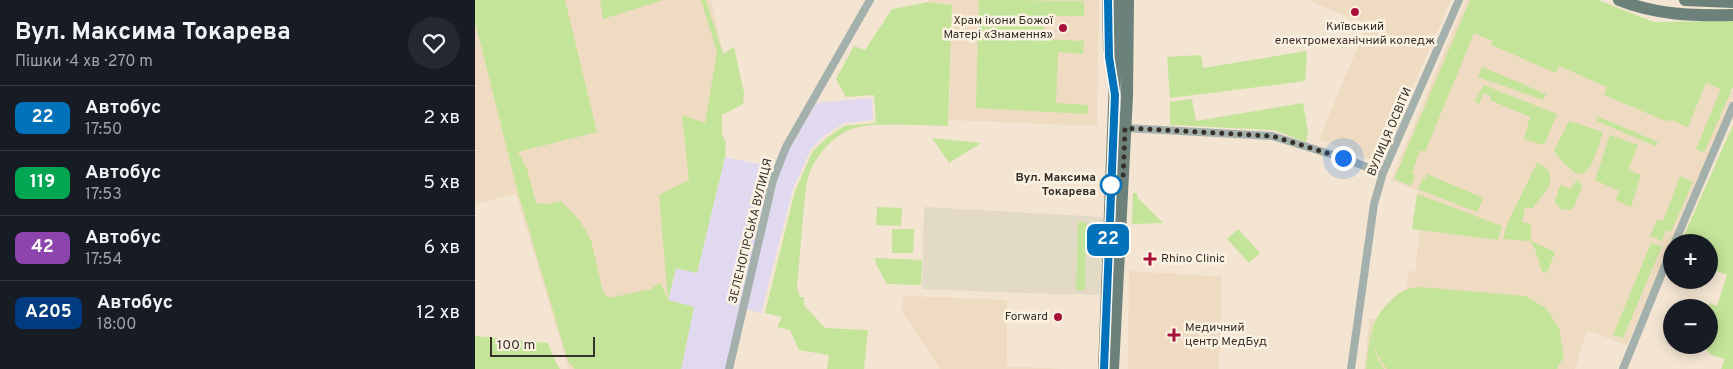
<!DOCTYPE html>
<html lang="uk">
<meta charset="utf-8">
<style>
body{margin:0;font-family:Overpass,sans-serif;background:#242831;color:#f1f3f6;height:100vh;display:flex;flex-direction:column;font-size:19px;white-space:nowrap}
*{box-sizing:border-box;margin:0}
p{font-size:16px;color:#9ea1a6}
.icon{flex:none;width:28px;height:28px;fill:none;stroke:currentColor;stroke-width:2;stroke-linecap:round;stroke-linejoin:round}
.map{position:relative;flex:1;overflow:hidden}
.panel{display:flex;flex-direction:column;background:#171b24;width:475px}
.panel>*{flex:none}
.badge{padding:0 10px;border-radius:8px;font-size:18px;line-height:32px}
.controls{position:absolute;left:1188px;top:234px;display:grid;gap:10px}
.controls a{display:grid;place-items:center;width:55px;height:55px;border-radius:50%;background:#171b24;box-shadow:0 2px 12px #0003;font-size:25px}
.scale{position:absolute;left:15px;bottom:12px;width:105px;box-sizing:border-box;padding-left:5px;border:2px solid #363029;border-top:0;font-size:14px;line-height:18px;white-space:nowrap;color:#363029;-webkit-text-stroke:4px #fef3e3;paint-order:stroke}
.you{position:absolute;width:25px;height:25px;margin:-12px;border:4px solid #fff;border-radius:50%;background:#1a73e8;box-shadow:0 0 0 8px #1a73e833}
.map>.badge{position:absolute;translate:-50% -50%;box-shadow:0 0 0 2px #fff}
.round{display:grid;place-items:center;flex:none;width:52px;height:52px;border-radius:26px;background:#242831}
.overview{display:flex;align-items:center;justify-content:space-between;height:85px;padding:0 15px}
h1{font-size:24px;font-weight:700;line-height:38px}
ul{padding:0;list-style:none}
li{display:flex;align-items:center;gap:15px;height:65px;padding:0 15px;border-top:1px solid #363941}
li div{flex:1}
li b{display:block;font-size:19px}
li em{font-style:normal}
li .badge{min-width:55px;font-weight:700;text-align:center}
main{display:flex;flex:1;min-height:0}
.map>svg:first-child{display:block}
</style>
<main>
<section class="panel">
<div class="overview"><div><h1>Вул. Максима Токарева</h1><p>Пішки · 4 хв · 270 m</p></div><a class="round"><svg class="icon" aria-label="heart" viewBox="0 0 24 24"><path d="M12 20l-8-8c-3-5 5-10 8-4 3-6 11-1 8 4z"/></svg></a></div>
<ul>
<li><span class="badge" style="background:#0072bc;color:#fff">22</span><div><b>Автобус</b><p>17:50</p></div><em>2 хв</em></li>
<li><span class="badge" style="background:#00a651;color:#fff">119</span><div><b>Автобус</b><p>17:53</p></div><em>5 хв</em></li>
<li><span class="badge" style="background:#8e44ad;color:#fff">42</span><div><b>Автобус</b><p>17:54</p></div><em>6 хв</em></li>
<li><span class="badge" style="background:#003b80;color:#fff">А205</span><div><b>Автобус</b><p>18:00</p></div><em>12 хв</em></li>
</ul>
</section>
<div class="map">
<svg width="1258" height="369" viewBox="0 0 1258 369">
<rect width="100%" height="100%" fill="#f3e5d2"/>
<path fill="#e2dac5" d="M449,207l179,10 -2,78 -49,-1 -130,-5z"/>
<path fill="#e0d9ef" d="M397,98l1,22 -29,3 -19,12 -14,14 -18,40 -32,124 -15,-4 30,-124 8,-26 32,-56z
M250,157l48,10 -48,202h-44l13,-62 -26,-6 8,-33 21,5z"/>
<path fill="#eedbc1" d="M0,0h236l23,99 -16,13 -21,161 -21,-5 -8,32 26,7 -13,62h-112l-53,-175 -41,10z
M454,0h170l-2,126 -148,-6 3,-115 -23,-3z
M833,0h143l-72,163 -60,-24 48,-114z
M991,0h45l222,92v7l-106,246 -40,-15 -12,39h-211l6,-50h6l22,-25 8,-5 3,-18 6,1 5,-42 -8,-1 6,-38 -27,-11z
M654,271l93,6 -3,92h-91z
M432,296l100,4v66l56,3h-123l-38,-58 1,-12z"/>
<path fill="#c4e499" d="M0,0h90l32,132 -79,20 9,17 9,34 11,1 14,-3 19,20 11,19 12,52 6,6 42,-9 9,-6 8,16 -9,-104 30,-15 -7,-65 23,8 12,-71 -16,-52h5l17,54 11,-7 10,46 -1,11 -21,11v19l4,9 -1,14 -28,116 -21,-5 -8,32 26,7 -13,62h-106l-7,-8 -50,-168 -43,-171z
M125,0h63l-60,19z
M504,0l105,1v15h-40v23l40,2 -1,13 -25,-2 -2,51 32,2v9l-112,-6z
M995,0h128l56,22 79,-1v66l-29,66 -8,-4 25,-60 -15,-6 -18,44 -18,-8 -2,3 -64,-27 3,-8 -48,-21 -3,7 -65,-28 2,-4 -19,-8 -49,119 -5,-2 -8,23 3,2 -4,11 -17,-7z
M454,2l23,3 -4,121c-25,0 -77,-5 -99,4 -18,8 -33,26 -40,44 -4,13 -4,28 -6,42 -2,24 -4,48 -6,72l3,9h4v8l21,23 43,2 -4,39h-37l2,-14 -30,-5 -9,-20 -13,-3 5,-10 -17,-4 30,-122 18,-40 15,-14 16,-11 32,-3 -2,-28 -28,2 -10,-18 18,-33 11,4 27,-41z
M832,51l-2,30 -135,17 -3,-41 34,-2 2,13z
M1007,67l64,27 -3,6 -65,-23z
M1009,85l73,29 -13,31 -20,-6 6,-22 -40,-17 1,-3 -8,-4 -4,11 -4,-3z
M717,99l4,22 107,-18 5,29 -2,10 -32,-12 -104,-5v-23z
M1122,116l61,26 -3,4 -58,-25z
M1094,121l34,11c-4,10 -12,49 -28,41 -3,-2 -6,-6 -9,-8 -5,-5 -9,-9 -12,-15z
M1258,125v244h-12l4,-10 -14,-4 -9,-10h7l-1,-38 2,-4 7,3 10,-31 -18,-7v-26h-28z
M1135,135l28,10 -10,25 13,5 -10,32 -15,-7 3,-9 -24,-11z
M457,138l49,5 -32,20z
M1062,163l10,5c10,18 -5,25 -14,40l-8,-1 -3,15 9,2v17l24,11 -8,21 -5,-1 -7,-23 -5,-8 -27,-2 5,-17z
M952,174l56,24 -6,14 -59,-23 5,-11 2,1z
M1205,176l13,6 -22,50 -5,-2 -4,11 -12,-5 7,-16 6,1z
M1102,180l2,1 3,5 -8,21 -5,3 -8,-1 -6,-7 4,-14 2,-3 9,4z
M658,193h4l1,5 25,25 -31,1z
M942,194l85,32 -4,14 -86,-11z
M402,207l25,1 -1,18 -25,-1z
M603,222h8l-1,68h-9z
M417,229h22l-1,24h-21z
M763,229l22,24 -11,10 -22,-24z
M1176,243l11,3 -39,92 -10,-3z
M400,258l47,2 -1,25 -34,-1 -11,-20z
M945,287l105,9 21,12 13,20 5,28 -7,13h-170c-7,-9 -16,-24 -15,-36 1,-16 19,-36 33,-43 4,-2 10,-2 15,-3z
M895,333l8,27 6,9h-18z
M0,336l73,7 6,16 6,10h-85z"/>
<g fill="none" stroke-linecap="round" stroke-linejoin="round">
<path stroke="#a4b0ac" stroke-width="8" d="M650,128l147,8 71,22 40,15
M1200,242l58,-136
M254,369l44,-189 13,-33 84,-147
M876,369l23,-165 9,-31 76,-173
M1148,369l48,-118"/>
<path stroke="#6c817a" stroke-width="12" d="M633,0l1,50
M1144,0c37,15 75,16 114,15
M1210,0l48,2
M629,369l14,-369
M638,369l14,-273 1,-96"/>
</g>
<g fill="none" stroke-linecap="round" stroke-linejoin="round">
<defs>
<path id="line" d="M629,369l11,-274 -6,-38 -1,-57"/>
</defs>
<use href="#line" stroke="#fff" stroke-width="11"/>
<use href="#line" stroke="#0072bc" stroke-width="8"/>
<path stroke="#363029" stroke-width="5" stroke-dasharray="0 9" d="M636,185l12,-5 2,-52 147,8 71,22"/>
</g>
<g fill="#a8103a" stroke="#fef3e3" stroke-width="2">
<circle cx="880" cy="12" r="5"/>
<circle cx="588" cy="28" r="5"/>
<path d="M672.5 251.5h5v5h5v5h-5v5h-5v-5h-5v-5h5z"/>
<circle cx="583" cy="317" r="5"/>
<path d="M696.5 327.5h5v5h5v5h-5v5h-5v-5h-5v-5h5z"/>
</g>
<circle fill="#fff" stroke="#0072bc" stroke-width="2.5" cx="636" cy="185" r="10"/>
<g text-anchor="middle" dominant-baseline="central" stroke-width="5" stroke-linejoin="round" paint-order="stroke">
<g font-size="12" fill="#363029" stroke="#fef3e3" text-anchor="end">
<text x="578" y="21">Храм ікони Божої<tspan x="578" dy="14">Матері «Знамення»</tspan></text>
<text x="880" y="27" text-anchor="middle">Київський<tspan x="880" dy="14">електромеханічний коледж</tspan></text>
<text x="686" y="259" text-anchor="start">Rhino Clinic</text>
<text x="573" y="317">Forward</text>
<text x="710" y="328" text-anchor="start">Медичний<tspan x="710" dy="14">центр МедБуд</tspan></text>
</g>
<g font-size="12" fill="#363029" stroke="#fef3e3">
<text transform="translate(915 132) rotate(-67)">ВУЛИЦЯ ОСВІТИ</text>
<text transform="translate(276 231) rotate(-76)">ЗЕЛЕНОГІРСЬКА ВУЛИЦЯ</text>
</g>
<g font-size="12" font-weight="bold" fill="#363029" stroke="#fef3e3" text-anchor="end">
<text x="621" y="178">Вул. Максима<tspan x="621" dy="14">Токарева</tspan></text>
</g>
</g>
</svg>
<div class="controls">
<a>+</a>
<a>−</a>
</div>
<div class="scale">100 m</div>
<div class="you" style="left:868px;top:158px"></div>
<b class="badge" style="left:633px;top:240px;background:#0072bc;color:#fff">22</b>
</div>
</main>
